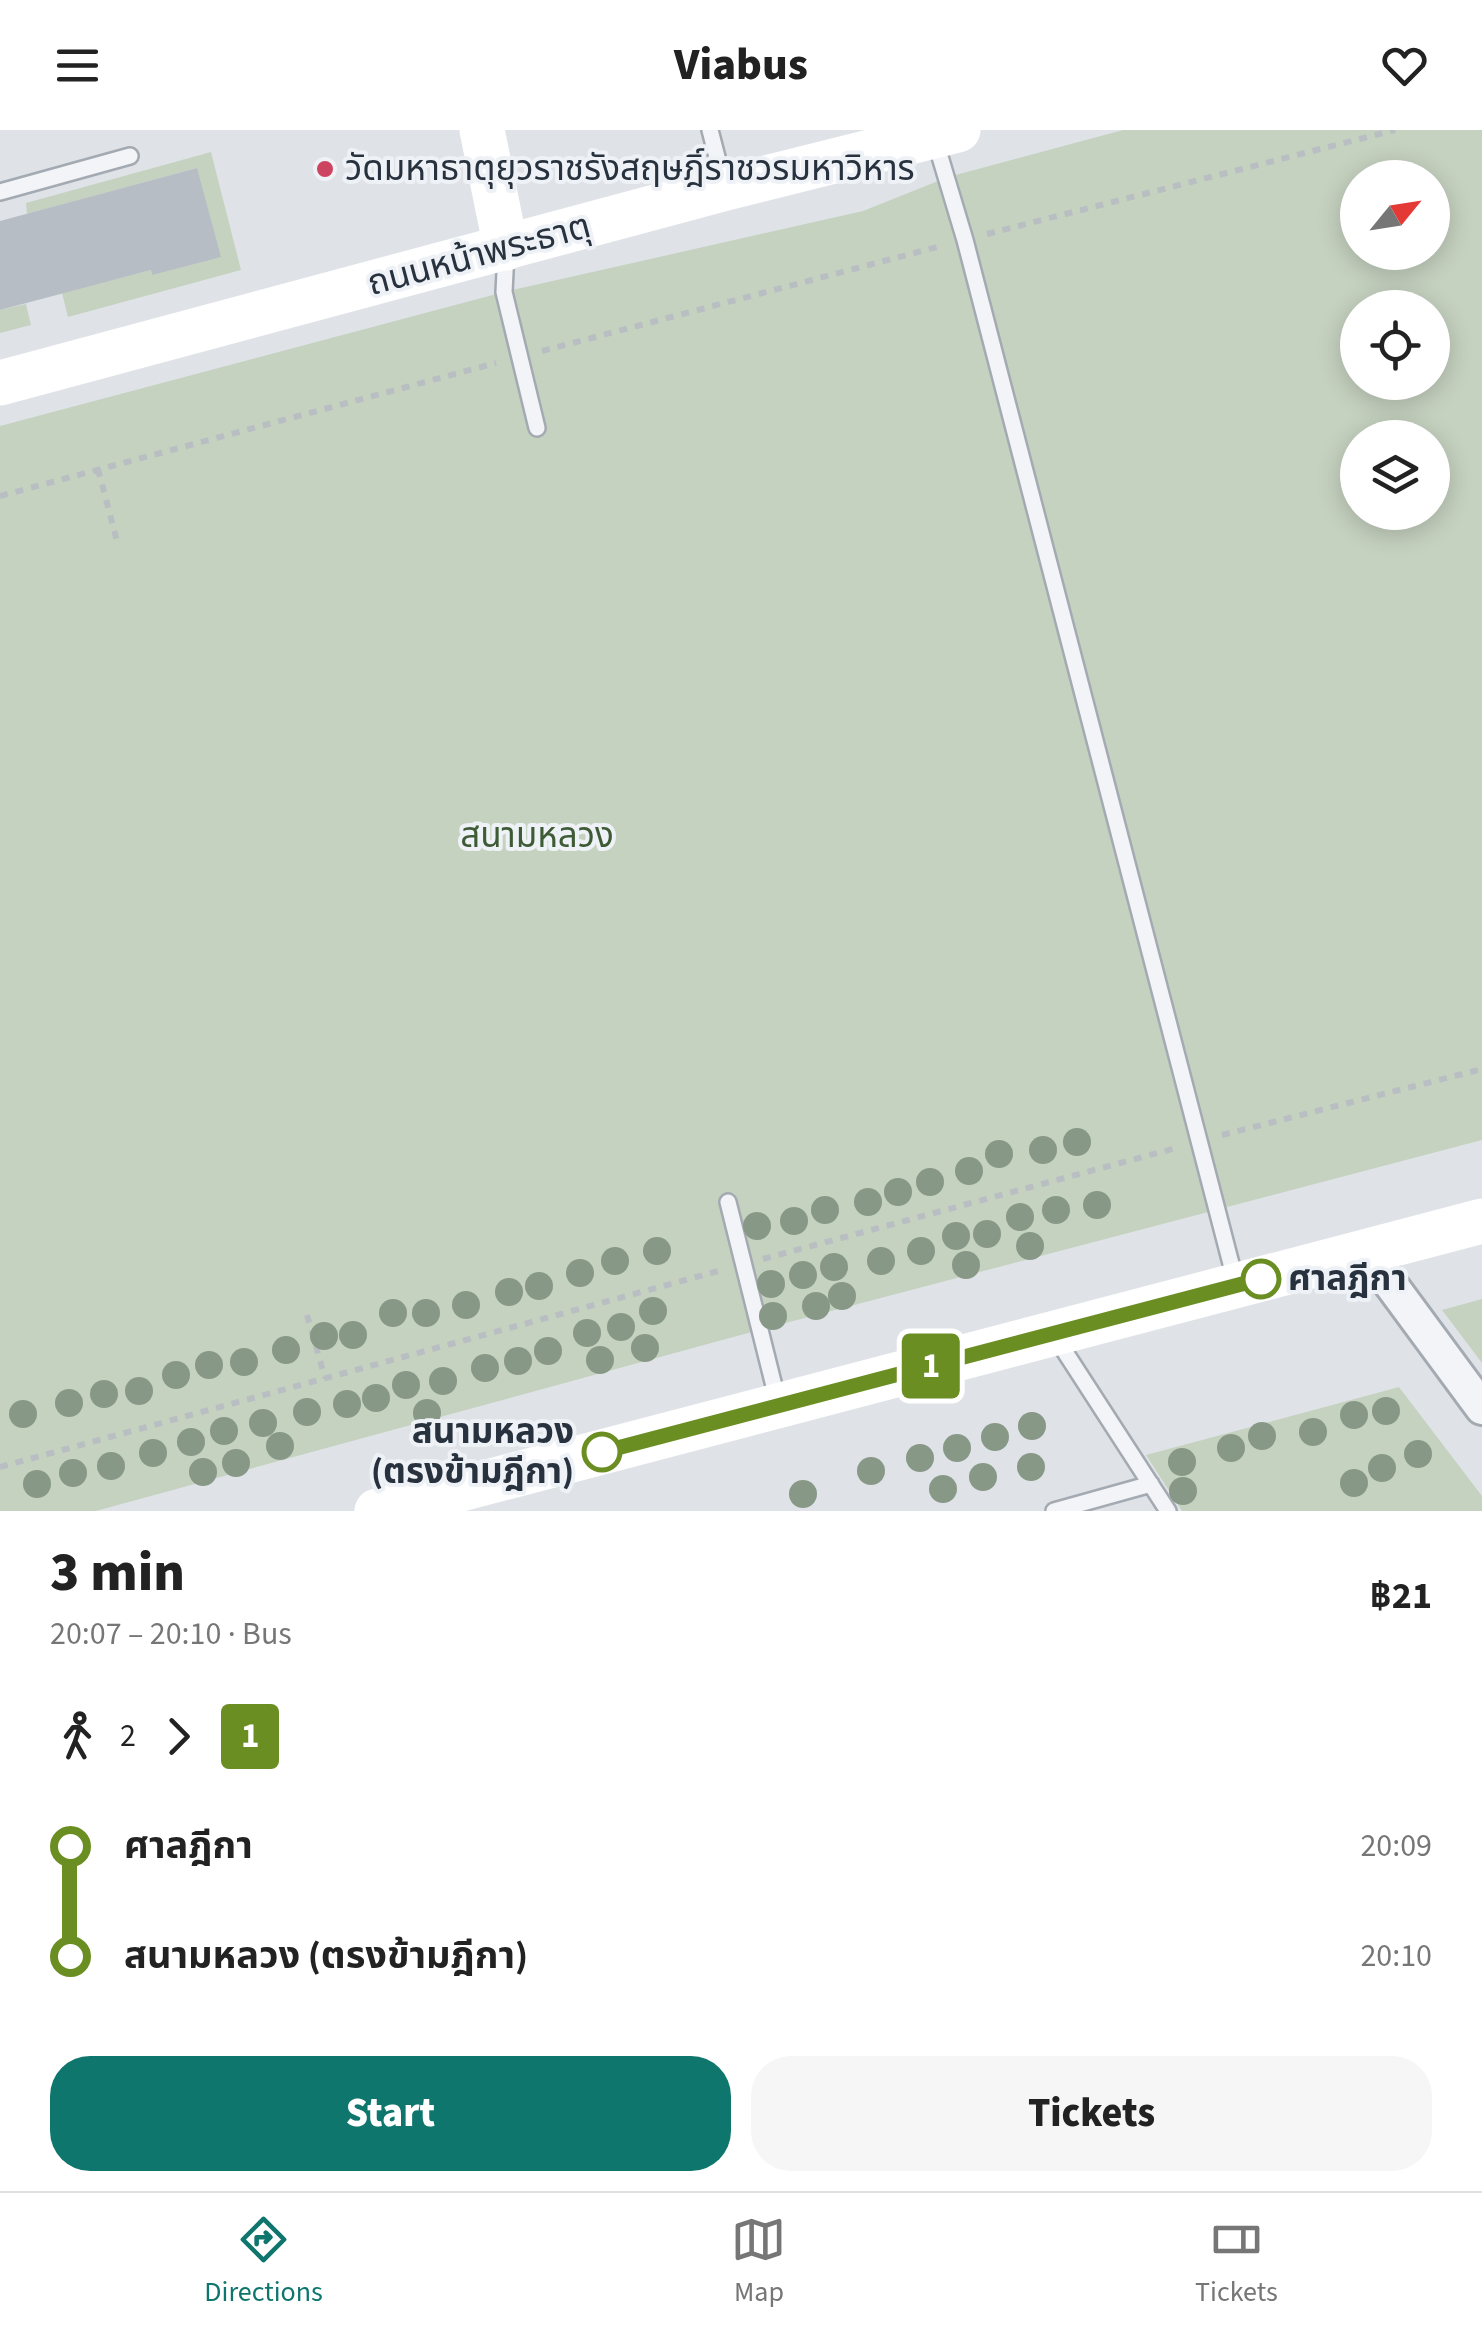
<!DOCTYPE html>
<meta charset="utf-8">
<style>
body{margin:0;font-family:"Source Sans 3","Noto Sans Thai",sans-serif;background:#f6f6f6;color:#222;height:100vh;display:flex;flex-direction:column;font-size:38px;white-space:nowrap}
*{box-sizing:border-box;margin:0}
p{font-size:32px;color:#767676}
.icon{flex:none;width:55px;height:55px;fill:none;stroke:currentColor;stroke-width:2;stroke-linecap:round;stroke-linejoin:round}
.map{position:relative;height:1381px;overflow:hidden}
.panel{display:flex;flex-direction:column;background:#fff;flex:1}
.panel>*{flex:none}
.badge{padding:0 20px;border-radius:8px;font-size:35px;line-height:65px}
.needle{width:65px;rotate:60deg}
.buttons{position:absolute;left:1340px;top:30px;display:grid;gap:20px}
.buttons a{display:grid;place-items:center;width:110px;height:110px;border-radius:50%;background:#fff;box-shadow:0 5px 25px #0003;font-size:50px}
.map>.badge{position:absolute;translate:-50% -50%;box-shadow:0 0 0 5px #fff}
.legs{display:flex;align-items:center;gap:15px;height:110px;padding:0 50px;font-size:32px}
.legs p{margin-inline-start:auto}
.headline{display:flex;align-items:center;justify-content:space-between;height:170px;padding:0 50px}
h1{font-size:55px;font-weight:800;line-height:75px}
.primary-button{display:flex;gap:20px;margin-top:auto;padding:20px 50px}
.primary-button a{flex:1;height:115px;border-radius:40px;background:#0f766e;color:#fff;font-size:40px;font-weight:800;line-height:115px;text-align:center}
.primary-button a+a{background:#f6f6f6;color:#222}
ul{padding:0 50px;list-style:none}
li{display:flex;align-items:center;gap:35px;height:110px;font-size:38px}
li i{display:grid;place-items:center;width:15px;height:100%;margin:0 12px;background:currentColor}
li i::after{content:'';width:25px;height:25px;margin:-12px;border:8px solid;border-radius:50%;background:#fff}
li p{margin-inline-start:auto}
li:first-child i{background:linear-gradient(#0000 50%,currentColor 0)}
li:last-child i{background:linear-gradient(currentColor 50%,#0000 0)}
header{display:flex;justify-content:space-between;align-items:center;height:130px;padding:0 50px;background:#fff;font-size:45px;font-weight:800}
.menu{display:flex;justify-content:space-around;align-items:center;height:140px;border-top:2px solid #e0e0e0;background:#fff;font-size:28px;color:#767676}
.menu a{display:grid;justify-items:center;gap:5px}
.menu .current{color:#0f766e}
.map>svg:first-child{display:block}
</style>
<header><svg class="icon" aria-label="menu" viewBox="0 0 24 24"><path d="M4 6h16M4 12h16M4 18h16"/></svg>Viabus<svg class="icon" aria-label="heart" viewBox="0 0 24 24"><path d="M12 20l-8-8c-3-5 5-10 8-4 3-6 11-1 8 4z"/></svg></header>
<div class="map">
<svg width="1482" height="1381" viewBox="0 0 1482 1381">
<rect width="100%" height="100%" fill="#dfe3e8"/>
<path fill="#c6d2c0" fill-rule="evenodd" d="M1123,0h359v1010l-723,190 -663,181h-96v-1085l504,-134 359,-81 85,-34zM1358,48h74v74h-74zM1358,178h74v74h-74zM1358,308h74v74h-74z
M211,22l30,118 -173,47 -6,-24 89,-23 1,4 45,-106 -170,46 -1,-11z
M26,174l5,21 -31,8v-23z
M1482,1169v64l-40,-53z
M1399,1257l83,109v15h-300l-36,-56z"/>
<path fill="#b6bdc5" d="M197,38l24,89 -69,18 -1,-5 -151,40v-89z"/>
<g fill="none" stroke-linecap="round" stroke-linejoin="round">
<defs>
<path id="lane" d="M710,0l14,54
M935,10l30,100 271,1043
M0,62l130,-36
M506,122l-2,40 33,136
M728,1072l50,200
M1056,1208l112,173
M1054,1381l97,-27"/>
<path id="street" d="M1367,1122l115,156"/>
</defs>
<use href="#lane" stroke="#a4aab2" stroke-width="20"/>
<use href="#street" stroke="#a4aab2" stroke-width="38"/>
<path stroke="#b9bec3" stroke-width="6" stroke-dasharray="8 8" stroke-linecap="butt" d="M987,104l408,-104
M542,221l399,-105
M98,339l19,72
M0,366l496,-133
M1222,1005l260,-66
M763,1129l413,-111
M307,1185l18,63
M0,1337l722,-197"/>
<use href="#lane" stroke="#f2f4f7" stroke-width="15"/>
<use href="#street" stroke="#f2f4f7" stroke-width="32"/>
<path stroke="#fff" stroke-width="45" d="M482,0l24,118
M0,253l726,-195 232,-58
M377,1381l1105,-290"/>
</g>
<g fill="#879886">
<circle cx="1077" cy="1012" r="14"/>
<circle cx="1043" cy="1020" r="14"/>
<circle cx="999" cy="1024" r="14"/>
<circle cx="969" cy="1041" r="14"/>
<circle cx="930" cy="1052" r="14"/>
<circle cx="898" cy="1062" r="14"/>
<circle cx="868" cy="1072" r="14"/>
<circle cx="1097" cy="1075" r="14"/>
<circle cx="825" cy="1080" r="14"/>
<circle cx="1056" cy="1080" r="14"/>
<circle cx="1020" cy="1087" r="14"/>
<circle cx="794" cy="1091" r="14"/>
<circle cx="757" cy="1096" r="14"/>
<circle cx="987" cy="1104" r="14"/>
<circle cx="956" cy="1106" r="14"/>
<circle cx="1030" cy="1116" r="14"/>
<circle cx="657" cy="1121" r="14"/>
<circle cx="921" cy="1121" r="14"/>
<circle cx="615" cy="1131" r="14"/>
<circle cx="881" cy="1131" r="14"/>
<circle cx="966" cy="1135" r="14"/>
<circle cx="834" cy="1137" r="14"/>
<circle cx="580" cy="1143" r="14"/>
<circle cx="803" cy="1145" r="14"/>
<circle cx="771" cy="1154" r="14"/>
<circle cx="539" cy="1156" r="14"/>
<circle cx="509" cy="1162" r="14"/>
<circle cx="842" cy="1166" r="14"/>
<circle cx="466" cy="1175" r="14"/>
<circle cx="816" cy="1176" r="14"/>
<circle cx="653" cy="1181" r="14"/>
<circle cx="393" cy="1183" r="14"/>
<circle cx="426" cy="1183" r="14"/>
<circle cx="773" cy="1186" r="14"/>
<circle cx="621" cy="1197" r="14"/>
<circle cx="587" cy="1203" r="14"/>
<circle cx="353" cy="1205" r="14"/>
<circle cx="324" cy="1206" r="14"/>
<circle cx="645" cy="1218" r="14"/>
<circle cx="286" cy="1220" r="14"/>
<circle cx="548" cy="1221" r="14"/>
<circle cx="600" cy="1230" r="14"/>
<circle cx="518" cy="1231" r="14"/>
<circle cx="244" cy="1232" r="14"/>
<circle cx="209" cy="1235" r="14"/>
<circle cx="485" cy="1238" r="14"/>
<circle cx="176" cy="1245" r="14"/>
<circle cx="443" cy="1251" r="14"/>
<circle cx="406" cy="1255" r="14"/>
<circle cx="139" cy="1261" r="14"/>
<circle cx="104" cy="1264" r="14"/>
<circle cx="376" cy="1268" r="14"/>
<circle cx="69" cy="1273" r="14"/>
<circle cx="347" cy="1274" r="14"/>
<circle cx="1386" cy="1281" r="14"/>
<circle cx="307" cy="1282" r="14"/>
<circle cx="427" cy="1283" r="14"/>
<circle cx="23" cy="1284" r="14"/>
<circle cx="1354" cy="1285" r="14"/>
<circle cx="263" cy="1293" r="14"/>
<circle cx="1032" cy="1296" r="14"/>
<circle cx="224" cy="1301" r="14"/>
<circle cx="1313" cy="1302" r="14"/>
<circle cx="1262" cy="1306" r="14"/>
<circle cx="995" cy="1307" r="14"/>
<circle cx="191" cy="1312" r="14"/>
<circle cx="280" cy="1316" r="14"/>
<circle cx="957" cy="1318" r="14"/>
<circle cx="1231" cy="1318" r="14"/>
<circle cx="153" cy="1323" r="14"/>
<circle cx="1418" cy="1324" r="14"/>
<circle cx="920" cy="1328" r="14"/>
<circle cx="1182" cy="1332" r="14"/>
<circle cx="236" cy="1333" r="14"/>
<circle cx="111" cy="1336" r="14"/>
<circle cx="1031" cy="1337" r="14"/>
<circle cx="1382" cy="1338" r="14"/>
<circle cx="871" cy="1341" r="14"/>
<circle cx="203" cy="1342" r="14"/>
<circle cx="73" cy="1343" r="14"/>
<circle cx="983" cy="1347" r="14"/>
<circle cx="1354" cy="1353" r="14"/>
<circle cx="37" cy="1354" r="14"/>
<circle cx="943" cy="1359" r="14"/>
<circle cx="1183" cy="1361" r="14"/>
<circle cx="803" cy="1364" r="14"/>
</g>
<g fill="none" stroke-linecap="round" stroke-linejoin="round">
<defs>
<path id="line-1" d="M602,1322l659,-173"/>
</defs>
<use href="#line-1" stroke="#fff" stroke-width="22"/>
<use href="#line-1" stroke="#6b8e23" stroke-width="15"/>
</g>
<circle fill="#cd4461" stroke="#eef2f6" stroke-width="4" cx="325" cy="39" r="10"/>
<g fill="#fff" stroke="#6b8e23" stroke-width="5">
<circle cx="1261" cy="1149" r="18"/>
<circle cx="602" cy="1322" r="18"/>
</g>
<g text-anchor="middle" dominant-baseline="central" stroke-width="8" stroke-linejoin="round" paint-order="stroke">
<g font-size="35" fill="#28323f" stroke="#eef2f6" text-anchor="start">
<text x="345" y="39">วัดมหาธาตุยุวราชรังสฤษฎิ์ราชวรมหาวิหาร</text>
</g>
<g font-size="35" fill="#28323f" stroke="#eef2f6">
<text transform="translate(479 125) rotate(-15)">ถนนหน้าพระธาตุ</text>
</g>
<g font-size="35" fill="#3f5b35" stroke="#eef2f6">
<text x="537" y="706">สนามหลวง</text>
</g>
<g font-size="35" font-weight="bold" fill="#28323f" stroke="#eef2f6" text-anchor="start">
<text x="1288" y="1149">ศาลฎีกา</text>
<text x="574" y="1302" text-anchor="end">สนามหลวง<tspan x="574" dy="40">(ตรงข้ามฎีกา)</tspan></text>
</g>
</g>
</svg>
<div class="buttons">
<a><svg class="needle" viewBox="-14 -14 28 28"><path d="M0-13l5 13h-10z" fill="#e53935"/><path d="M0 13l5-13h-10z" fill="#767676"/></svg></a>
<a><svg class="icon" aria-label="locate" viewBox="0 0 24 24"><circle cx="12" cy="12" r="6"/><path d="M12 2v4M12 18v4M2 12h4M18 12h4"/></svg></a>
<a><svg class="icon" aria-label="layers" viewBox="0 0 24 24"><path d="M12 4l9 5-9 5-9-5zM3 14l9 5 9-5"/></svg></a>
</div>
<b class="badge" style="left:931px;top:1236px;background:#6b8e23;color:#fff">1</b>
</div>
<section class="panel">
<div class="headline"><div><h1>3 min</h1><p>20:07 – 20:10 · Bus</p></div><b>฿21</b></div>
<div class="legs"><svg class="icon" aria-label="walk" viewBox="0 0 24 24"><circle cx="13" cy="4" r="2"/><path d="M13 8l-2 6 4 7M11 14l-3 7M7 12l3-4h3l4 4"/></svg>2<svg class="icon" aria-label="forward" viewBox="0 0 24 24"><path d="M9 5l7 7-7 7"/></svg><b class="badge" style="background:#6b8e23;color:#fff">1</b></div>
<ul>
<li><i style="color:#6b8e23"></i><b>ศาลฎีกา</b><p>20:09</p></li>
<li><i style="color:#6b8e23"></i><b>สนามหลวง (ตรงข้ามฎีกา)</b><p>20:10</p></li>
</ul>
<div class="primary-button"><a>Start</a><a>Tickets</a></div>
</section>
<nav class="menu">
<a class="current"><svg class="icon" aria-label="directions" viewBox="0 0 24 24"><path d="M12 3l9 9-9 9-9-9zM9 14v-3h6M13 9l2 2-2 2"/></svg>Directions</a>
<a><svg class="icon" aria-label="map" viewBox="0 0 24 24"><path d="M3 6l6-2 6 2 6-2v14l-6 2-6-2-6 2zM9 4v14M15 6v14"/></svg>Map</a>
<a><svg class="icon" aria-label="tickets" viewBox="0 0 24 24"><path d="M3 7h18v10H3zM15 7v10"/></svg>Tickets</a>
</nav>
